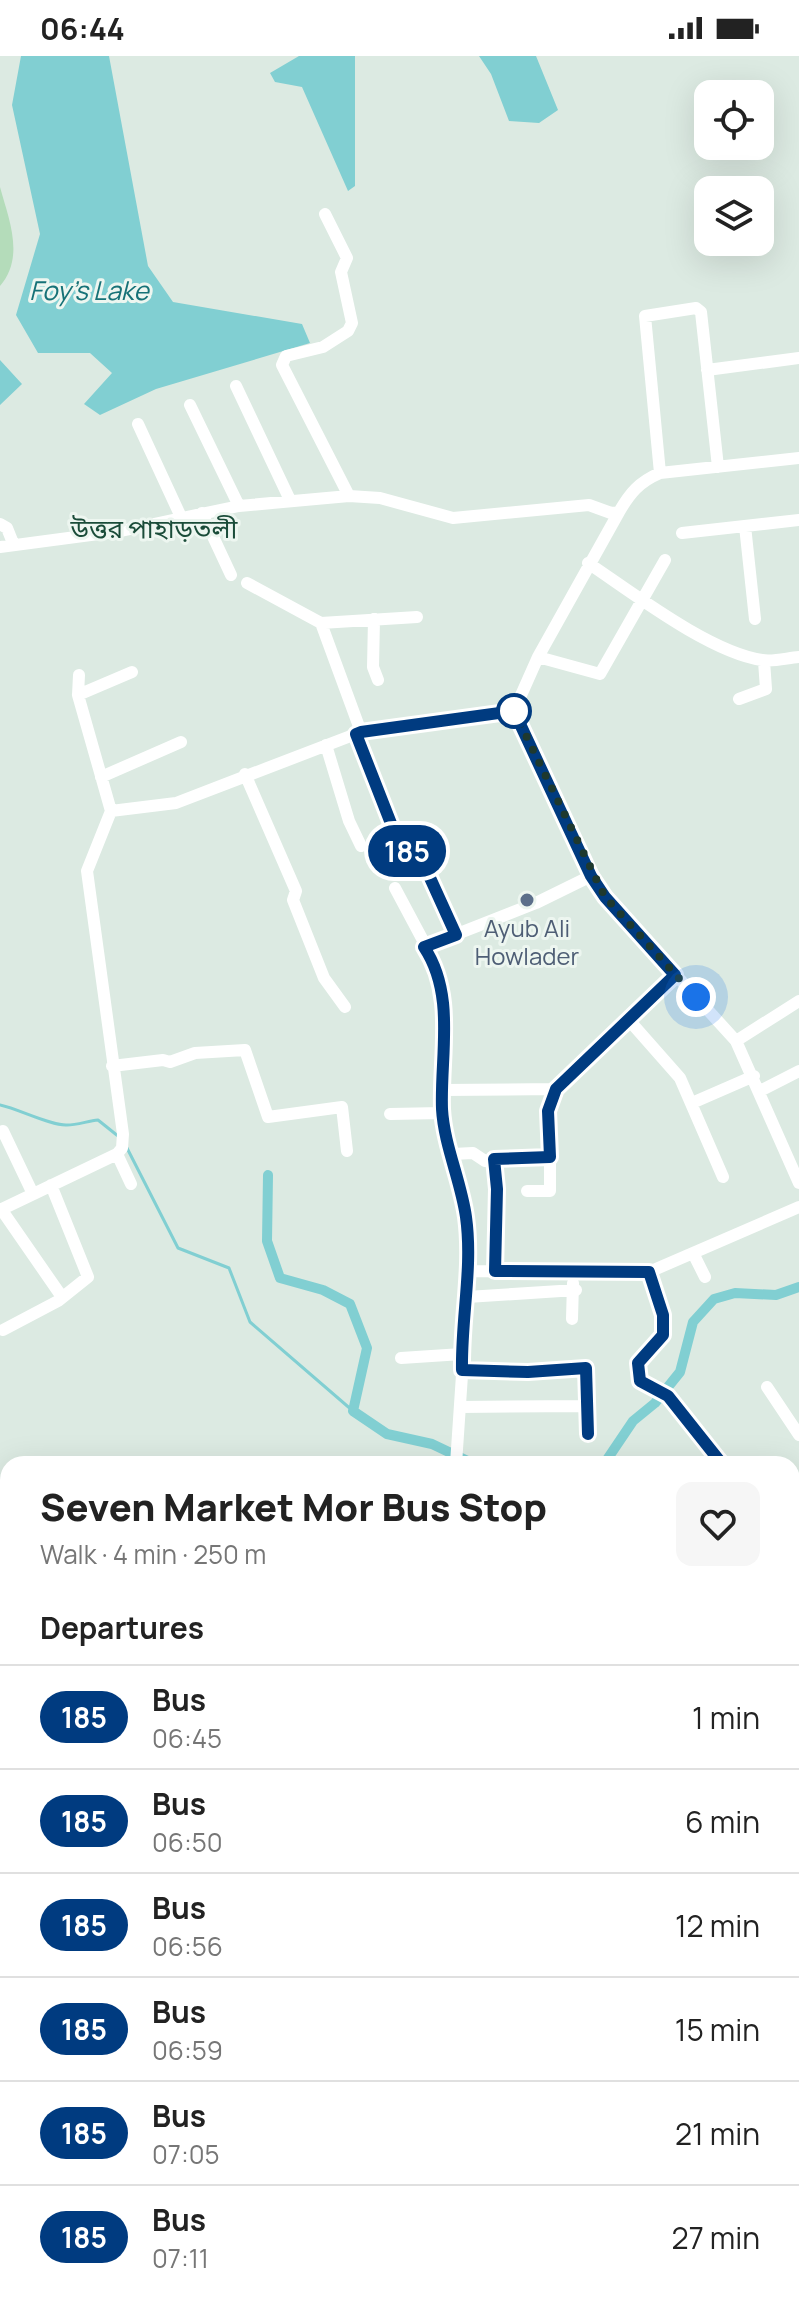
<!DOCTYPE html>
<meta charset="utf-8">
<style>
body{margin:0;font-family:Manrope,"Noto Sans Bengali",sans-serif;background:#f6f6f6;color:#222;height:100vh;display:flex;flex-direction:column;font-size:30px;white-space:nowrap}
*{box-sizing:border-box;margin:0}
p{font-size:26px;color:#767676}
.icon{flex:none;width:44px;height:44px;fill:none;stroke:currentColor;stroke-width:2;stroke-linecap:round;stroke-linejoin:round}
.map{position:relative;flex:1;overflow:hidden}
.details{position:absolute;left:0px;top:1400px;width:800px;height:848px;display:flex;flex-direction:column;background:#fff;border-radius:24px 24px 0 0;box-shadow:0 8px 32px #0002}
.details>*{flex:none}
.badge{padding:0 16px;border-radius:26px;font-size:28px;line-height:52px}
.buttons{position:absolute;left:694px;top:24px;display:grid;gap:16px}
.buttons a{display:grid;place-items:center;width:80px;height:80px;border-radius:16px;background:#fff;box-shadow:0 8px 32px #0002;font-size:40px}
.you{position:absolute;width:40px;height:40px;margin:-20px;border:6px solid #fff;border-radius:50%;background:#1a73e8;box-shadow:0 0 0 12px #1a73e833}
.map>.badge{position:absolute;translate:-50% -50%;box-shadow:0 0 0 4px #fff}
h2{padding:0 40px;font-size:30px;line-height:72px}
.round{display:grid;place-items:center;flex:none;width:84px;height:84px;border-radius:16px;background:#f6f6f6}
.headline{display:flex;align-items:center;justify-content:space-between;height:136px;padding:0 40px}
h1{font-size:38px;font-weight:800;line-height:60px}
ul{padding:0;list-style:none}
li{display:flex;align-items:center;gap:24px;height:104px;padding:0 40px;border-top:2px solid #e0e0e0}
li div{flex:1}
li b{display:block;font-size:30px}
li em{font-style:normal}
li .badge{min-width:88px;font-weight:700;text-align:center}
.status{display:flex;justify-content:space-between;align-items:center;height:56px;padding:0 40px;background:#fff;direction:ltr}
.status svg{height:22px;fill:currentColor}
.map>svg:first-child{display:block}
</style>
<div class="status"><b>06:44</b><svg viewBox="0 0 49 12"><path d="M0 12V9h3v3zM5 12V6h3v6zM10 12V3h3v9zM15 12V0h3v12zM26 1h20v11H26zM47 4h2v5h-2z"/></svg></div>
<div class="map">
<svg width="799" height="2248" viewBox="0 0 799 2248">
<rect width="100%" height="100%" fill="#dceae2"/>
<path fill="#cbd9d1" d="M792,2104l7,5v139h-141l4,-8h130z"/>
<path fill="#b4dcba" d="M0,131c9,33 25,70 0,99z"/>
<path fill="#81cfd2" d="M21,0h88l39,210 25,36 129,22 8,19 -154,46 -56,26 -16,-11 28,-31 -22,-20h-52l-22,-38 24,-81 -28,-129z
M299,0h56v130l-7,5 -46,-104 -27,-5 -5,-9z
M479,0h57l22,54 -19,13 -30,-2 -18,-47z
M0,304l22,24 -22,21z"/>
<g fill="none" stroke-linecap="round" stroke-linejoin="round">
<path stroke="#81cfd2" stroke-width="3" d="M0,1049c19,4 51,21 67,20 10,0 21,-4 31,-5l20,16
M127,1092l51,100 51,20 21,54 103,89"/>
<path stroke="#81cfd2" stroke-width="10" d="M268,1119l-1,66 13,37 43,12 27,14 17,44 -14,63 34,23 45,10 42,20
M604,1408l29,-43 22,-18 25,-31 13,-50 21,-23 21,-6 41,2 23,-8"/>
<path stroke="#fff" stroke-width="12" d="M325,158l22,44 -6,14 11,51 -4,8 -25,16 -37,9 -4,9 67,131
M707,314l92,-12
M236,330l54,114
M190,349l49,101
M138,368l43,93
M660,417l-15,-157 51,-8 5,4 17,155
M619,456l-81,145 -24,54 77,165 14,21 131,144 63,142
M202,457l29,62
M0,468l7,4 6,15
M745,470l10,93
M682,477l117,-13
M0,491l121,-16 118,-25 110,-10 31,2 73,20 136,-13 22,8 8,-1c11,-19 20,-30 41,-39l139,-15
M588,507c45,30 121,89 174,97 11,2 25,-2 37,-3
M247,527l74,40 40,109
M374,563l-1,48 5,13
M321,567l96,-6
M538,601l62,17 65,-114
M78,639l1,-20
M739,643l27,-10 -2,-28
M356,678l45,115 20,9 35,77
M326,689l23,76 12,25
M245,718l51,117 -3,9 31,78 21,29
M101,721l80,-35
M111,755l65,-8 185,-71 153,-21
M395,832l40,75 9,44 -2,106 11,41
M424,891l112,-44 55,-27
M628,963l52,59 43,99
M736,985l63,-40
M112,1010l51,-6 7,2 25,-9 50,-3 23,67 74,-10 5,44
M442,1034l114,-1
M760,1035l39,-20
M692,1047l62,-27
M390,1058l52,-1
M0,1076l3,-1 30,63
M117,1098l14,30
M550,1101l-2,-46 8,-22 119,-114
M494,1103l3,30 -2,82
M1,1153l61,88
M0,1154l117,-56 5,-6 1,-14 -36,-263 24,-60 -33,-116 54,-23
M693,1197l12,24
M469,1215l180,1 150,-65
M649,1216l14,43v20l-25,28 2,18 28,15 54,68
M467,1241l109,-7
M572,1263l1,-36
M3,1274l55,-29 30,-24 -37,-92
M401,1302l61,-4
M462,1314l66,2 58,-4 2,66
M767,1331l32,48
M460,1351l127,-1
M456,1408l13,-193 -3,-57 -13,-60 20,-1 12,8 65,-4v34h-23
M792,1457l7,-4
M0,1679l8,-5
M0,1704l8,12
M0,1803l8,-2
M792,1838l7,-13
M0,2090l8,-2
M0,2223l8,1
M107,2240l50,8
M231,2248l1,-8
M587,2248l5,-8"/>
<defs>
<path id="rail" d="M792,1912l7,-13
M623,2248l5,-8"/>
</defs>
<use href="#rail" stroke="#58756a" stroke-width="6"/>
<use href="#rail" stroke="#edf6f0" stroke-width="3" stroke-dasharray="9" stroke-linecap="butt"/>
</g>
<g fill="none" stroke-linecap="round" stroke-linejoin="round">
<defs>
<path id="line" d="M588,1378l-2,-66 -58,4 -66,-2c-1,-52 11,-102 4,-153 -5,-36 -22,-72 -24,-108 -2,-54 14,-114 -18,-162l32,-12 -35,-77 -20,-9 -45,-115 5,-2 153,-21 77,165 14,21 70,78 -119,114 -8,22 2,46 -56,2 3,30 -2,82 154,1 14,43v20l-25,28 2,18 28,15 54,68"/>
</defs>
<use href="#line" stroke="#fff" stroke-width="18"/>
<use href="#line" stroke="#003b80" stroke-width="12"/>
<path stroke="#1e392f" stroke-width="8" stroke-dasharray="0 14.4" d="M514,655l91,186 91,100"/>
</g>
<circle fill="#fff" stroke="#003b80" stroke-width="4" cx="514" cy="655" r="16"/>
<circle fill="#5c6f8a" stroke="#edf6f0" stroke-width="3" cx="527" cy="844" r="8"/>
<g text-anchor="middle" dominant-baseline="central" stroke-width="6" stroke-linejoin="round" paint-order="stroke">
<g font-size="24" fill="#4e5e75" stroke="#edf6f0">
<text x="527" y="871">Ayub Ali<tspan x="527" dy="28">Howlader</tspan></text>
</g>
<g font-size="26" font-style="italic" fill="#167277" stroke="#edf6f0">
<text x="89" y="234">Foy's Lake</text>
</g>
<g font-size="26" fill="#1a4c39" stroke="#edf6f0">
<text x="154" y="472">উত্তর পাহাড়তলী</text>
</g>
</g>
</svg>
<div class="buttons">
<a><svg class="icon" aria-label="locate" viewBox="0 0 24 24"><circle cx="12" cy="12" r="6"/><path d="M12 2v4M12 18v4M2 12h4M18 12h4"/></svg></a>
<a><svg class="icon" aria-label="layers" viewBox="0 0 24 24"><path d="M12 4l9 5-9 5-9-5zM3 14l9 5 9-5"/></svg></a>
</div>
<div class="you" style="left:696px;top:941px"></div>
<b class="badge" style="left:407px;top:795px;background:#003b80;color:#fff">185</b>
<section class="details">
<div class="headline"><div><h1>Seven Market Mor Bus Stop</h1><p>Walk · 4 min · 250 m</p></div><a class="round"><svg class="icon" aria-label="heart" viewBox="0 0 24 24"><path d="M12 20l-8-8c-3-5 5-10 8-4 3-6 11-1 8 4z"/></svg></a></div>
<h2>Departures</h2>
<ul>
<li><span class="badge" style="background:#003b80;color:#fff">185</span><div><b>Bus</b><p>06:45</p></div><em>1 min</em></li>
<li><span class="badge" style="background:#003b80;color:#fff">185</span><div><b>Bus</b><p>06:50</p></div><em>6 min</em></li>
<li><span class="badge" style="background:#003b80;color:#fff">185</span><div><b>Bus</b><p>06:56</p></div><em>12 min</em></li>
<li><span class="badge" style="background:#003b80;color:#fff">185</span><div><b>Bus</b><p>06:59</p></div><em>15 min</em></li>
<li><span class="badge" style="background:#003b80;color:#fff">185</span><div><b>Bus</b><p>07:05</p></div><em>21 min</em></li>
<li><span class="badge" style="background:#003b80;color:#fff">185</span><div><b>Bus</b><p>07:11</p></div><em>27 min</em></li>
</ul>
</section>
</div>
